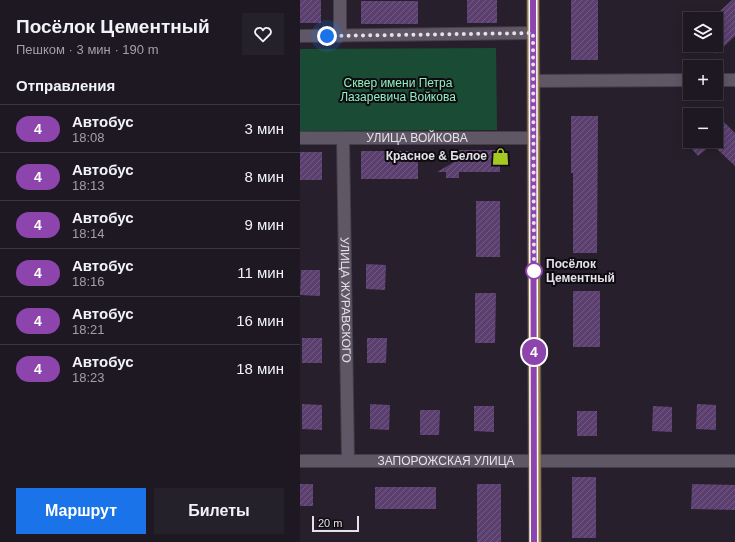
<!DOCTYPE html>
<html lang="ru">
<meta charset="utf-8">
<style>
body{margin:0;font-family:Arial,sans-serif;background:#25212a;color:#f1f3f6;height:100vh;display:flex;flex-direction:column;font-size:15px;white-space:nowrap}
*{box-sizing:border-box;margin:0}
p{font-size:13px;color:#a0a0a5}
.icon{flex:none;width:22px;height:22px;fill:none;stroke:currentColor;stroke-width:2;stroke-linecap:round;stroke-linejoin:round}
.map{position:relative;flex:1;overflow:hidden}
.side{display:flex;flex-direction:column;background:#1d1821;width:300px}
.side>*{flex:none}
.badge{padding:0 8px;border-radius:13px;font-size:14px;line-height:26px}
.controls{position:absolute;left:383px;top:12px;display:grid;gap:8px}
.controls a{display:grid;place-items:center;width:40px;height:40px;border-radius:0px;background:#1d1821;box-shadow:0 2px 10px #0003,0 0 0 1px #3b373f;font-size:20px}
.scale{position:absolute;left:12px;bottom:10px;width:47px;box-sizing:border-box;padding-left:4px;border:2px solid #e5e1e9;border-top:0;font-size:11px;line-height:14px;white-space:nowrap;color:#e5e1e9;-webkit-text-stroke:3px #0e0b11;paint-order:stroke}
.you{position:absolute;width:20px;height:20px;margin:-10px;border:3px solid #fff;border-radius:50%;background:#1a73e8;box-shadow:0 0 0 6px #1a73e833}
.map>.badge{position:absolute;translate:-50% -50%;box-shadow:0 0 0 2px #fff}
h2{padding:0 16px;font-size:15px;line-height:36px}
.round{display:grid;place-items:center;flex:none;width:42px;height:42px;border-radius:0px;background:#25212a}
.overview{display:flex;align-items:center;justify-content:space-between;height:68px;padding:0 16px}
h1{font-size:19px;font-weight:600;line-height:30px}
.primary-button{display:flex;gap:8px;margin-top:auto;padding:8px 16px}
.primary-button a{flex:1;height:46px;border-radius:0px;background:#1a73e8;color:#fff;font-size:16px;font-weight:600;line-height:46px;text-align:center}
.primary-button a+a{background:#25212a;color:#f1f3f6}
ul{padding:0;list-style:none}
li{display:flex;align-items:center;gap:12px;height:48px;padding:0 16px;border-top:1px solid #3b373f}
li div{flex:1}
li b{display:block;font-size:15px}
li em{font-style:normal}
li .badge{min-width:44px;font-weight:700;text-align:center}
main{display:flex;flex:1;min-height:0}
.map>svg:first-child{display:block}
</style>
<main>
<section class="side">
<div class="overview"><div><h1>Посёлок Цементный</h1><p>Пешком · 3 мин · 190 m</p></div><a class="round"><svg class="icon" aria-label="heart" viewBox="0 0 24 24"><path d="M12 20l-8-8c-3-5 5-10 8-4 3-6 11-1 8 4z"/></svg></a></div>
<h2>Отправления</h2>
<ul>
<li><span class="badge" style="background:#8e44ad;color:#fff">4</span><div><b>Автобус</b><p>18:08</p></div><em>3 мин</em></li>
<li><span class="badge" style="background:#8e44ad;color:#fff">4</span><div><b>Автобус</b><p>18:13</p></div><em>8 мин</em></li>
<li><span class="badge" style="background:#8e44ad;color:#fff">4</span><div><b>Автобус</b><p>18:14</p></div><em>9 мин</em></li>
<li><span class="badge" style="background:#8e44ad;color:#fff">4</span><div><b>Автобус</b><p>18:16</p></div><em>11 мин</em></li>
<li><span class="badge" style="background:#8e44ad;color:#fff">4</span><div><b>Автобус</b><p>18:21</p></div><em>16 мин</em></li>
<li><span class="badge" style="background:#8e44ad;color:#fff">4</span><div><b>Автобус</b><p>18:23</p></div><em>18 мин</em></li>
</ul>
<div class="primary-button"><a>Маршрут</a><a>Билеты</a></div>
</section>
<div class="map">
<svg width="435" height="542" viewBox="0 0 435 542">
<defs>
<pattern id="building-hatch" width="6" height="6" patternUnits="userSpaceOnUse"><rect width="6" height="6" fill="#5a3f6f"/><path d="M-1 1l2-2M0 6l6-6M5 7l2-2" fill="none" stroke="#725a84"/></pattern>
</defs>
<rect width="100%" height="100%" fill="#27202c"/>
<path fill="#1a4b34" d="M196,48l1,82 -197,1v-82z"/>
<path fill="url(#building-hatch)" d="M0,0h21v23h-21z
M167,0h30v23h-30z
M271,0h27v60h-27z
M432,0h3v36l-19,18v-39z
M61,1h57v23h-57z
M416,114l19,19v33l-19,-18v-7l-18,15 -13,-15h31z
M271,116h27l-1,137h-24v-80h-2z
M159,150h41v22h-41v6h-13v-6h-9l19,-11v-5h3z
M61,151h57v28h-57z
M0,152h22v28h-22z
M176,201h24v56h-24z
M66,264l20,1 -1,25 -19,-1z
M1,270h19v26l-20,-1z
M273,291h27v56h-27z
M175,293h21l-1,50h-20z
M2,338h20v25h-20z
M67,338h20l-1,25h-19z
M2,404l20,1v25l-20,-1z
M70,404l20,1 -1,25 -19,-1z
M397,404l19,1v25l-20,-1z
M174,406h20v26l-20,-1z
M353,406l19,1v25l-20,-1z
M120,410h20l-1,25h-19z
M277,411h20v25h-20z
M272,477h24v61h-24z
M0,484h13v22h-13z
M177,484h24v58h-24z
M392,484l43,1v25l-44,-1z
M75,487h61v22h-61z"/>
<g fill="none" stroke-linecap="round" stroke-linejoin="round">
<defs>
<g id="street">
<path d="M40,0v36"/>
<path d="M0,36l233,-3"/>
<path d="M416,80h19"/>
<path d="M234,81l156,-1"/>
<path id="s1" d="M0,138h234"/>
<path id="s2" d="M43,138l5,323"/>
<path id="s3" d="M0,461h435"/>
</g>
<path id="primary" d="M233,0l2,542"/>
</defs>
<use href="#street" stroke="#433e48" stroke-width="14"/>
<use href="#primary" stroke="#433e48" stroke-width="14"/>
<use href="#street" stroke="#5f5765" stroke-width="12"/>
<use href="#primary" stroke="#a08247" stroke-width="12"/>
</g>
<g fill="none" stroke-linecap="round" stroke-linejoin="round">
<defs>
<path id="line" d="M233,0l1,542"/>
</defs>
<use href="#line" stroke="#fff" stroke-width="9"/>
<use href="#line" stroke="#8e44ad" stroke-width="6"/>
<path stroke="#e5e1e9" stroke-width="4" stroke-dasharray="0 7.2" d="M27,36l206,-3 1,243v-5"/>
</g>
<defs>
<symbol id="shop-bare" viewBox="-9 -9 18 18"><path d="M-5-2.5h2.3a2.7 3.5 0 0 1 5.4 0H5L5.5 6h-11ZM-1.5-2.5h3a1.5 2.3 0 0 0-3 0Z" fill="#a5c822" stroke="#0e0b11" stroke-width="2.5" paint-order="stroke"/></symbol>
</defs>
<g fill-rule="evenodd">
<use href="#shop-bare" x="188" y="144" width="25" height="25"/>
</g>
<circle fill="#fff" stroke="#8e44ad" stroke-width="2" cx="234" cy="271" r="8"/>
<g text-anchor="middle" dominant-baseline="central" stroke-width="4" stroke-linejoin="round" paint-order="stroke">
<g font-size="12" fill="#8fefbe" stroke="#0e0b11">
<text x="98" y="83">Сквер имени Петра<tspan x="98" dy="14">Лазаревича Войкова</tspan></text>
</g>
<g font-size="12" fill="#e5e1e9" stroke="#0e0b11">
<text stroke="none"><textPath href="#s1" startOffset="117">УЛИЦА ВОЙКОВА</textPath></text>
<text stroke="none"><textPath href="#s2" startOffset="162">УЛИЦА ЖУРАВСКОГО</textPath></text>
<text stroke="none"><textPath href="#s3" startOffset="146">ЗАПОРОЖСКАЯ УЛИЦА</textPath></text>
</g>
<g font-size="12" font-weight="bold" fill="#e5e1e9" stroke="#0e0b11" text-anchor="end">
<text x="187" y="156">Красное &amp; Белое</text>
</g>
<g font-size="12" font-weight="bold" fill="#e5e1e9" stroke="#0e0b11" text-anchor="start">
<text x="246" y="264">Посёлок<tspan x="246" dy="14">Цементный</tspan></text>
</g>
</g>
</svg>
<div class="controls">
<a><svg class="icon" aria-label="layers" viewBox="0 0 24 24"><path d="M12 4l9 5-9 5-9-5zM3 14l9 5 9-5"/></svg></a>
<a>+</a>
<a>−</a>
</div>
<div class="scale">20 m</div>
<div class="you" style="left:27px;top:36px"></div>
<b class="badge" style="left:234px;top:352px;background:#8e44ad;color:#fff">4</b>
</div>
</main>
